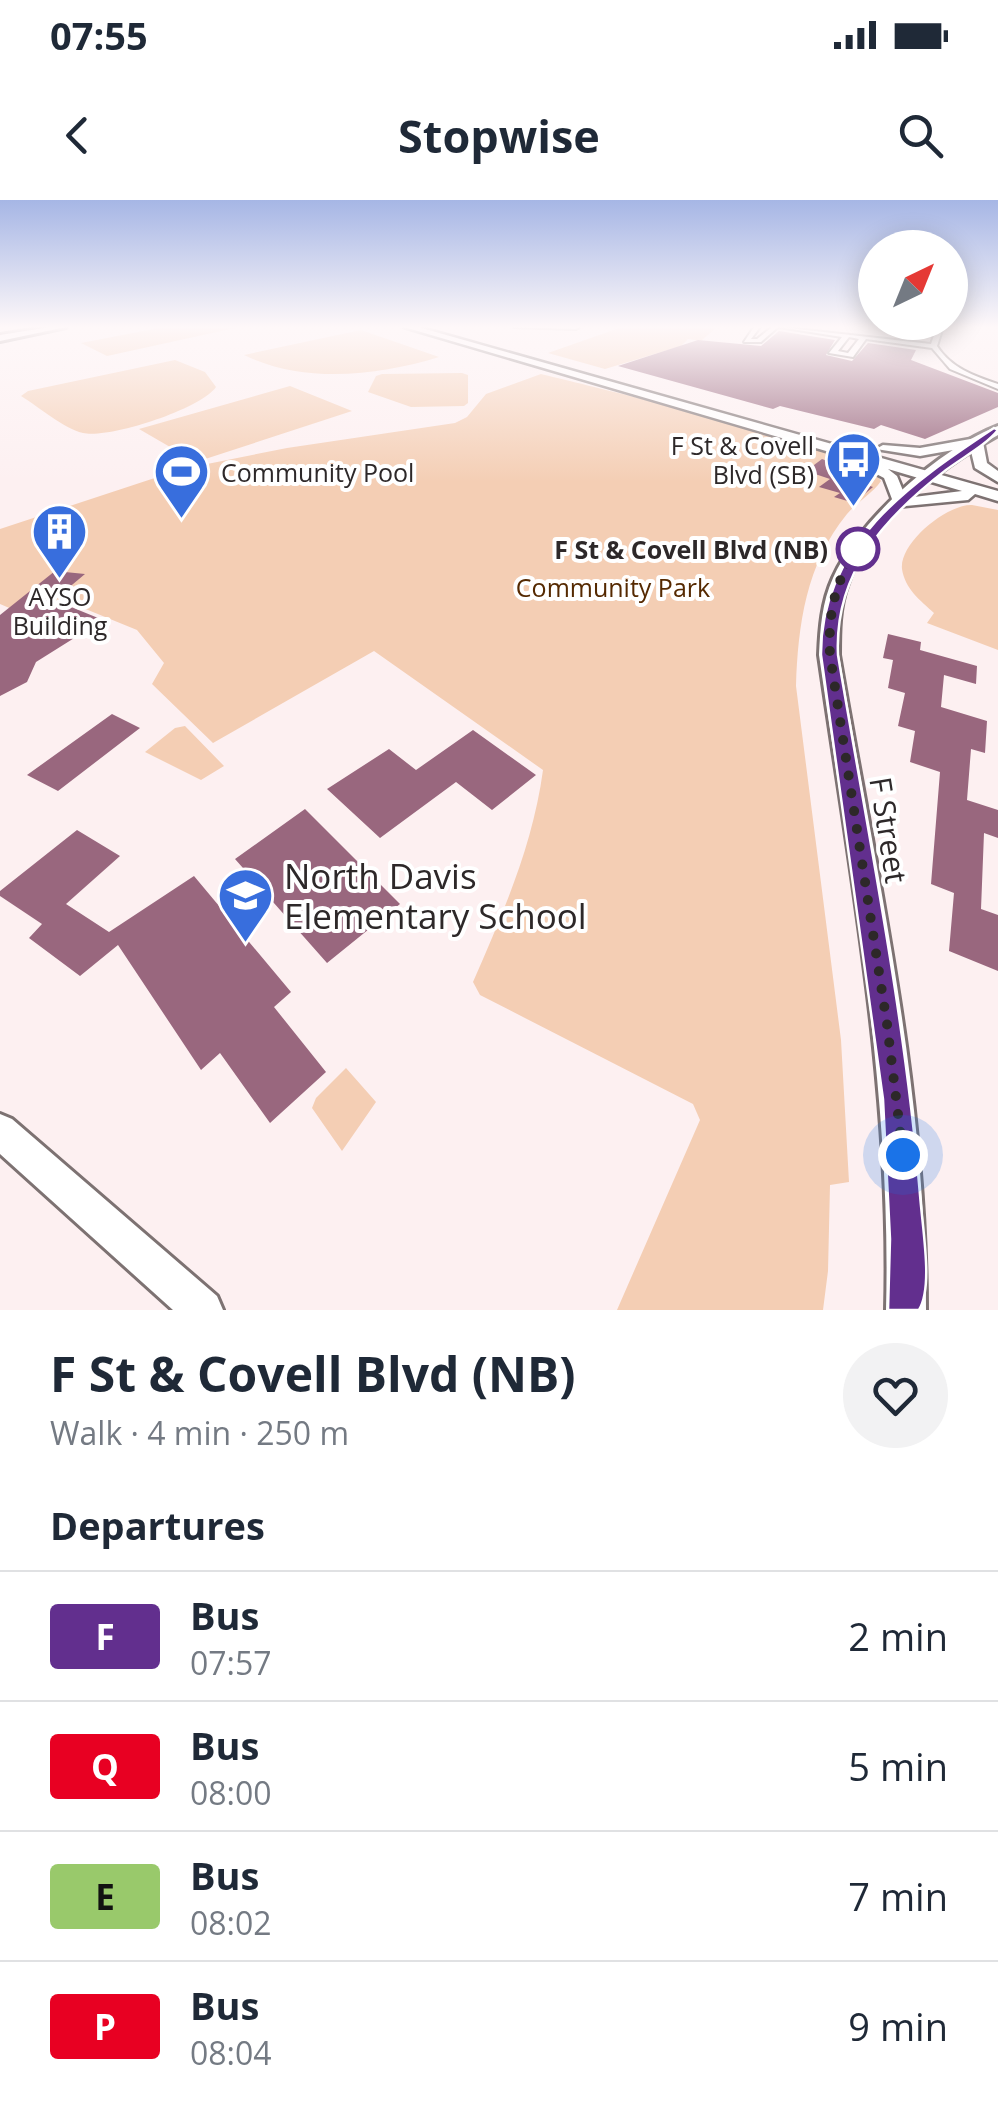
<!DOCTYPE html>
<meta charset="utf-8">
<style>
body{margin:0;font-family:"Open Sans",sans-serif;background:#f2f2f3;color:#1f2937;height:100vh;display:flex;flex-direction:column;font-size:38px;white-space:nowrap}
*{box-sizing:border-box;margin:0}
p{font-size:32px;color:#747a83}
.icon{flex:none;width:55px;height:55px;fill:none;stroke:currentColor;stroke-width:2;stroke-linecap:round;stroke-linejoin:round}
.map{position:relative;height:1110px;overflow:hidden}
.drawer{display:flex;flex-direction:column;background:#fff;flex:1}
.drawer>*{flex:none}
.badge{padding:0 20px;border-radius:8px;font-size:35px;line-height:65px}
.needle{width:65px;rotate:43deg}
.controls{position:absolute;left:858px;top:30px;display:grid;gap:20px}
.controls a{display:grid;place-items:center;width:110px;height:110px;border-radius:50%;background:#fff;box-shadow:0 5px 25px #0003;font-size:50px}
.you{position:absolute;width:50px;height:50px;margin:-25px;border:8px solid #fff;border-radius:50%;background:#1a73e8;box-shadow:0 0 0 15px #1a73e833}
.map>.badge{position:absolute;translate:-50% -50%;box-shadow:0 0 0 5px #fff}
h2{padding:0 50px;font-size:38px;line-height:90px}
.round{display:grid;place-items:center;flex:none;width:105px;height:105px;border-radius:52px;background:#f2f2f3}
.headline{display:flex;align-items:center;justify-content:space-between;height:170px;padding:0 50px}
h1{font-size:48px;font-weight:700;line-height:75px}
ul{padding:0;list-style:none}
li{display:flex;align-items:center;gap:30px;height:130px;padding:0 50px;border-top:2px solid #e0e1e3}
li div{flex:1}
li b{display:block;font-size:38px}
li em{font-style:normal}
li .badge{min-width:110px;font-weight:700;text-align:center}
.status{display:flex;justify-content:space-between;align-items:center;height:70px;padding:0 50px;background:#fff;direction:ltr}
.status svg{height:28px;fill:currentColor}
header{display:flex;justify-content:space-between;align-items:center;height:130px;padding:0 50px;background:#fff;font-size:45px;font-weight:700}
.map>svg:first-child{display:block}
</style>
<div class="status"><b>07:55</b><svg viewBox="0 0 49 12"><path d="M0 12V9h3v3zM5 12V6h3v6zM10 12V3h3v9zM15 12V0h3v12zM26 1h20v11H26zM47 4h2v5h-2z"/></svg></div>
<header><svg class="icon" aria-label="back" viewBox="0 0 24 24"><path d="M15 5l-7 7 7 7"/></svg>Stopwise<svg class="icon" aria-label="search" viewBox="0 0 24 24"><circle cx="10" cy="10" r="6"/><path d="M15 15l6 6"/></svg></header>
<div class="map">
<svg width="998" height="1110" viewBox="0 0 998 1110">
<rect width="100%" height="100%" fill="#fdf0f1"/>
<path fill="#f4ceb4" d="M164,127l71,1 -128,28 -26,-13z
M622,127h95l-16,14 -13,-2 -7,7 -76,23 -57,-16z
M361,130l78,27c-62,19 -135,27 -195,-2z
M175,160l30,12 11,15c-15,22 -107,52 -133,46 -20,-5 -44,-26 -62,-37l7,-5z
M462,173l6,2v28l-4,3 -53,1 -43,-15 8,-16 6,-2z
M541,174c48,12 325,76 340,107 -9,13 -24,21 -34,33 -41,50 -49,111 -51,172l45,354 8,142 -19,3 -2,86 -5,39h-206l83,-190 -7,-16 -213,-109 -7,-13c30,-69 60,-137 70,-212l-169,-119 -161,92 -61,-59 12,-21 -27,-33 -76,-31 -33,17 -28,-12v-75l182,-60 105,-21 168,-25 12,-6 19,-23z
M290,186l62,25 -156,51 -57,-33z
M972,305l26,5v140l-71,-27 7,-10c-14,-13 -29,-24 -32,-44 -3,-26 45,-65 70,-64z
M185,526l39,40 -23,14 -56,-28 30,-24z
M346,868l30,34 -34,49 -30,-43 4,-10z"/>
<path fill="#99677e" d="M779,131l56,9 -9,15 26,6 16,-18 48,7 -5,10 87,33v14l-73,32 -44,-14 -7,4 -94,-23 -7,3 -155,-43 80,-26 63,6z
M822,259l53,19 -8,7 6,2 -19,16 -20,-6 6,-4 -21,-6 11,-8 -24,-8z
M55,371l30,3 -31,26 49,20 -67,42 -9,20 -27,14v-81z
M888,434l33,8 -1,8 57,16 -1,18 -32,-9 -3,32 46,14 -2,32 -14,-4 -4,51 31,10v28l-14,-5 -3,76 17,6v56l-49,-20 5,-58 -23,-9 9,-112 -30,-10 5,-31 -17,-5 7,-33 -17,-5 5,-28 -10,-2z
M112,514l28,14 -82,63 -31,-16z
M473,530l63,45 -44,35 -36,-28 -76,56 -53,-49 62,-40 27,21z
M305,609l95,95 -73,59 -92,-104z
M77,630l43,26 -54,48 43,28 85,-56 97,116 -17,15 52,65 -56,51 -50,-70 -19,17 -83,-125 -38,31 -51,-38 13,-14 -42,-28v-5z"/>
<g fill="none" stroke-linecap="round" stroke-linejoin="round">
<defs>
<path id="street" d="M514,127h65l-3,2z
M754,127h6l-9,12h6l15,-12h6l-17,15h-17z
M779,127l152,17 6,-17h6l-6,19c14,22 37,30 61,38v5l-48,-20 -18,-21 -66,-9 -13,18 -24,-4 13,-16zM849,137l10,2 -11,14 -10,-2z"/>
<path id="secondary" d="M50,127h16l-66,14v-6z
M998,226v9c-57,32 -130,86 -151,151 -8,22 -8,46 -8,69 37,217 87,434 87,655h-40c6,-220 -36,-438 -67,-655 1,-26 3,-53 14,-77 25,-57 107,-130 165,-152z
M0,914l12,5 205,177 6,14h-50l-173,-156z"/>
<path id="primary" d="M404,127h14l580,164v10l-23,-7 -7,6 -73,7 -11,-29 -17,-9v-6zM888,269l74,22 -56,7 -9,-22z
M976,238l7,4 4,21 11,8v11l-23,-14 -5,-21 -50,9 -44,-7 7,-4 37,3z"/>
</defs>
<use href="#street" stroke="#7d7272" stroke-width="4"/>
<use href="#secondary" stroke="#7d7272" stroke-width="6"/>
<use href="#primary" stroke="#7d7272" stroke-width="5"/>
<use href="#street" fill="#fff" fill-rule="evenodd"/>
<use href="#secondary" fill="#fff" fill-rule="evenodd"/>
<use href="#primary" fill="#fff" fill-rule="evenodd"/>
</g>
<linearGradient id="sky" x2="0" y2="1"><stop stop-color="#a6b6e5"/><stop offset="0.45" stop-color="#fef8f9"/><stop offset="1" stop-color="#fef8f9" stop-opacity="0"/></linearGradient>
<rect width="998" height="282" fill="url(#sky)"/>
<path fill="#622f8e" stroke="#fff" stroke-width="2.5" d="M994,228l4,2c-12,15 -33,26 -52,40 -62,48 -112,103 -108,185 30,179 67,359 82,540 3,38 13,92 -1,115h-31l2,-71 -7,-140 -62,-444c-1,-110 90,-172 173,-227z"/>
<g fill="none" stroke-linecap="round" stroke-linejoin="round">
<path stroke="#2d2829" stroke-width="10" stroke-dasharray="0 18" d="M858,349c-24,32 -30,67 -28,106l57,369 16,131"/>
</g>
<defs>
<symbol id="bus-pin" viewBox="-11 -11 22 30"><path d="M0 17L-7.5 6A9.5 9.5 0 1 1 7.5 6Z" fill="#386edd" stroke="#fff"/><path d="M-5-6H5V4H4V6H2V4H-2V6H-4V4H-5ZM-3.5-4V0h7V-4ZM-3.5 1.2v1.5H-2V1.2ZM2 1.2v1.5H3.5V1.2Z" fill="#fff"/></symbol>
<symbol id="stadium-pin" viewBox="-11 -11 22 30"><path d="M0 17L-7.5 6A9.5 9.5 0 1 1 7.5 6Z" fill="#386edd" stroke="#fff"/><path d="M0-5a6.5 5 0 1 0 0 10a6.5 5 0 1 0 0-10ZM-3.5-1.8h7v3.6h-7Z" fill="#fff"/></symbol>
<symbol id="building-pin" viewBox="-11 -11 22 30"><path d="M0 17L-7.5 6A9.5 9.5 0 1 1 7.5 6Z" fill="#386edd" stroke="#fff"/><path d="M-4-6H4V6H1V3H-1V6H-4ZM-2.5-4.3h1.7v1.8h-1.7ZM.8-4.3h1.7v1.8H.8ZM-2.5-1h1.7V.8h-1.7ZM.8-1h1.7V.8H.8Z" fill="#fff"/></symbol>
<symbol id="school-pin" viewBox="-11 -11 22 30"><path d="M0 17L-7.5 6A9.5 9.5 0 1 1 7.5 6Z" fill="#386edd" stroke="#fff"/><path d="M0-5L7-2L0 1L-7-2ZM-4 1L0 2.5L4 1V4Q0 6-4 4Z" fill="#fff"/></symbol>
</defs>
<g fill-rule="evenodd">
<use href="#bus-pin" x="822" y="228" width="63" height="86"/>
<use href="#stadium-pin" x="150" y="240" width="63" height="86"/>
<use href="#building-pin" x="28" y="300" width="63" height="86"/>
<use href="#school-pin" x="214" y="664" width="63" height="86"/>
</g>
<circle fill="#fff" stroke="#622f8e" stroke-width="5" cx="858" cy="349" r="20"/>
<g text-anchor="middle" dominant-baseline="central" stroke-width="8" stroke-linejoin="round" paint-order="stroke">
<g font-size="25" fill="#2d2829" stroke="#fff" text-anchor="end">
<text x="814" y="245">F St &amp; Covell<tspan x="814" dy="29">Blvd (SB)</tspan></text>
<text x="221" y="272" text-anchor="start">Community Pool</text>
<text x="60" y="396" text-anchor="middle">AYSO<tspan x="60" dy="29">Building</tspan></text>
</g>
<g font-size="25" font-weight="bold" fill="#2d2829" stroke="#fff" text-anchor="end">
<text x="828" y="349">F St &amp; Covell Blvd (NB)</text>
</g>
<g font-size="25" fill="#552901" stroke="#fff">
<text x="613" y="387">Community Park</text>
</g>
<g font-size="30" fill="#2d2829" stroke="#fff">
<text transform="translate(889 630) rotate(81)">F Street</text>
</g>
<g font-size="35" fill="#2d2829" stroke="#fff" text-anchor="start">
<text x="284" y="675">North Davis<tspan x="284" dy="40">Elementary School</tspan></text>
</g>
</g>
</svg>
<div class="controls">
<a><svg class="needle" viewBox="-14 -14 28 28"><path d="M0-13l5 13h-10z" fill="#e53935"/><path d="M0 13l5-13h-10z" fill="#747a83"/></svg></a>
</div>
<div class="you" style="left:903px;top:955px"></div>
</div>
<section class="drawer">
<div class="headline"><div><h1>F St &amp; Covell Blvd (NB)</h1><p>Walk · 4 min · 250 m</p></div><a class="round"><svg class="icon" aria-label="heart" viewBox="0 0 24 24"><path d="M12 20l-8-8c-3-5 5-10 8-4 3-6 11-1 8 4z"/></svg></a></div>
<h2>Departures</h2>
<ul>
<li><span class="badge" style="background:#622f8e;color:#fff">F</span><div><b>Bus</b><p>07:57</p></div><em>2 min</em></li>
<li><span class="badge" style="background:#e80022;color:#fff">Q</span><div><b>Bus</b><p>08:00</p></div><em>5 min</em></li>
<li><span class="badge" style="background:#99c96b;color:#111">E</span><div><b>Bus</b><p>08:02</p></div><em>7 min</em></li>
<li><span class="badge" style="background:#e80022;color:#fff">P</span><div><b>Bus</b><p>08:04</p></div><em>9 min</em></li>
</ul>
</section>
